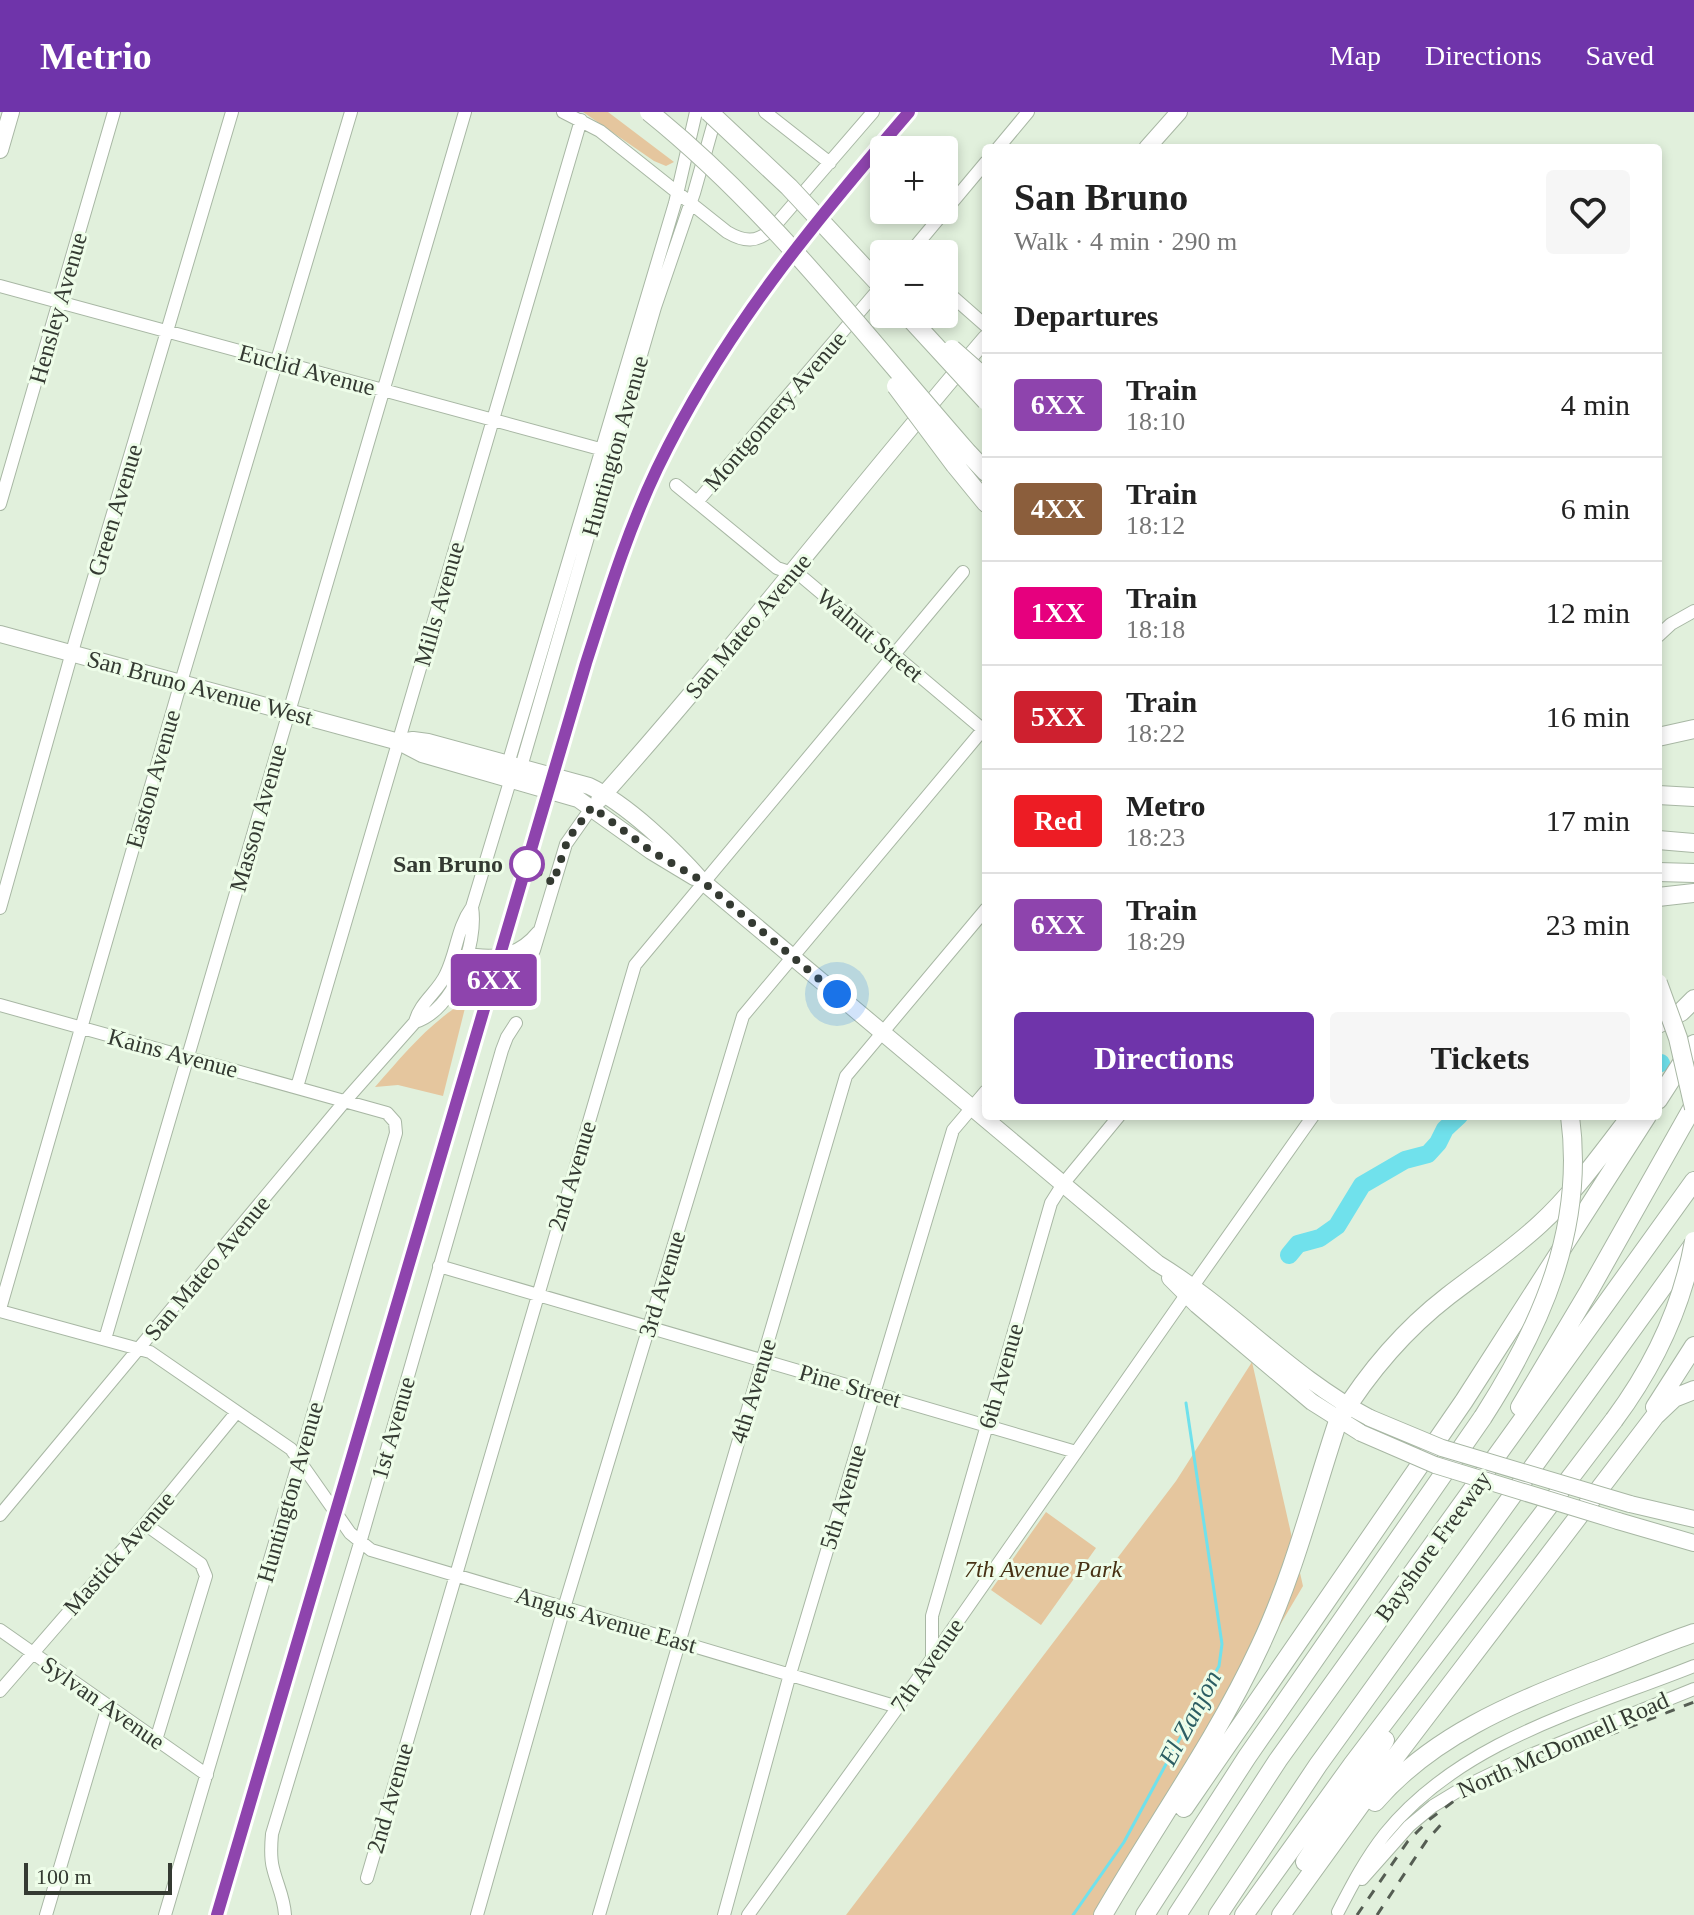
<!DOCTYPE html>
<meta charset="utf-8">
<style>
body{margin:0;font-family:"Times New Roman",serif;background:#f6f6f6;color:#222;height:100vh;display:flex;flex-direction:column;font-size:30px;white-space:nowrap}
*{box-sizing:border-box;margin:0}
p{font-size:26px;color:#767676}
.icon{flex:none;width:44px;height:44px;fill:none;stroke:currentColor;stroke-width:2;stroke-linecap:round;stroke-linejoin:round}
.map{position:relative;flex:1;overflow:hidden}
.drawer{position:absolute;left:982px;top:32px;width:680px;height:976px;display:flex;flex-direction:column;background:#fff;border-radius:8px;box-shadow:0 4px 12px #0003}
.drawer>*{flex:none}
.badge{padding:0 16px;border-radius:6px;font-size:28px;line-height:52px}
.fabs{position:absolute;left:870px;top:24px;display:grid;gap:16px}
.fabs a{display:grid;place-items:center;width:88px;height:88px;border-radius:8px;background:#fff;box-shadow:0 4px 12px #0003;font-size:40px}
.scale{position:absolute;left:24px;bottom:20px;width:148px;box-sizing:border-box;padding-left:8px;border:4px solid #343a32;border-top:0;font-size:22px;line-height:28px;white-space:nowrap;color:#343a32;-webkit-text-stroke:6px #eefde9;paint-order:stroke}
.you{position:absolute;width:40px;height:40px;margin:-20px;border:6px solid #fff;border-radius:50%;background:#1a73e8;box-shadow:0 0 0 12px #1a73e833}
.map>.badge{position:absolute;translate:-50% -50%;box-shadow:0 0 0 4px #fff}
h2{padding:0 32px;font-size:30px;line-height:72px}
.round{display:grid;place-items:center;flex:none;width:84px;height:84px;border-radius:8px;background:#f6f6f6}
.summary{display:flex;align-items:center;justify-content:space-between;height:136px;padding:0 32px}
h1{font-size:38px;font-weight:800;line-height:60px}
.primary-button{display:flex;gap:16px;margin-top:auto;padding:16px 32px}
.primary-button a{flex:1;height:92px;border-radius:8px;background:#6f34aa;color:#fff;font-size:32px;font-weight:800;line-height:92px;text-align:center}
.primary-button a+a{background:#f6f6f6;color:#222}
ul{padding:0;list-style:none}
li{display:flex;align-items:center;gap:24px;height:104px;padding:0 32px;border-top:2px solid #e0e0e0}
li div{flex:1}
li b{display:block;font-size:30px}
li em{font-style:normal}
li .badge{min-width:88px;font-weight:700;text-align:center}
header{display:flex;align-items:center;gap:48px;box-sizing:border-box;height:112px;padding:0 40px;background:#6f34aa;color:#fff}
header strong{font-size:38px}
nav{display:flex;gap:44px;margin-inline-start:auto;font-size:28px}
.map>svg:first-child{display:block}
</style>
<header>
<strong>Metrio</strong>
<nav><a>Map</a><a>Directions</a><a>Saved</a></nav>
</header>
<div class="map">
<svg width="1694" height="1803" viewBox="0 0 1694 1803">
<rect width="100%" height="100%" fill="#e1f0dc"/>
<path fill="#e5c69e" d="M583,0h25l66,50 -8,4 -12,-5z
M467,888l-24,96 -45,-11 -23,2c29,-33 54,-64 92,-87z
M1252,1250l51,224 -194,329h-263l330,-434z
M1046,1400l50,36 -55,77 -50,-35z"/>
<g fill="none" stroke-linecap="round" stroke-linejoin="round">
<path stroke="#70e1ec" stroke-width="3" d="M1073,1803l51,-73 95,-176 3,-22 -36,-241"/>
<path stroke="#70e1ec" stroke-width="18" d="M1658,952l3,-1
M1289,1143l9,-11 22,-6 17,-12 25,-41 43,-25 23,-6 10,-11 7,-14 14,-13"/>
<defs>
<path id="minor" d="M563,0l37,19 127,101c17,10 30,11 45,-3l101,-117
M765,0l65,51
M998,36l30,-36
M909,142l77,-92
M0,174l611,166
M944,177l42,37
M676,373l101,83 24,8 185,156
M697,390l187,-219
M0,392l114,-392
M1658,524l13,-12 23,-13
M509,659l-1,-7 167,-561 21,-91
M0,796l76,-270 156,-526
M462,849h6l8,-6c25,3 45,-2 62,-23
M468,849l3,11c25,4 51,4 63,-22l32,-106 26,-37
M0,893l387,108 8,9 1,11 -231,782
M415,910c39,-12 63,-78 57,-115
M297,975l284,-967
M439,1154l637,186
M1193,1174l120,-170
M0,1197l181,-627 170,-570
M0,1199l150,41 141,97 59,84 21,17 527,157
M105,1227l360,-1227
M0,1403l345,-414 70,-79c5,-20 23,-30 31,-48 11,-23 11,-46 26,-67l39,-129 10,-11 134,-460 39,-114 22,-78
M145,1412l56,40 5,12 -50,164
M0,1518l207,145
M932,1544v-40l119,-413 12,-19 56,-68
M0,1579l145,-167 91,-111
M367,1766l268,-913 328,-393
M1362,1767l47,-53 24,-20 33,-20 62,-30 166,-67
M1338,1800c14,-27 28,-54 47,-78 76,-94 201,-125 309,-168
M46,1803l62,-209
M285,1803c-1,-18 -8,-30 -12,-47 -3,-11 -2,-23 -1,-34l88,-291 142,-493 5,-13 9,-14
M477,1803l87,-307 179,-592 243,-290
M599,1803l247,-839 140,-167
M724,1803l66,-241 163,-544 33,-39
M748,1803l150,-208 288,-412"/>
<path id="major" d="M1147,36l32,-36
M0,38l11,-38
M0,522l399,108 23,12 156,45 73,52 43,26
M399,630l14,-2 15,2 161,44c38,18 85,63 113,95l455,382c77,47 133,113 213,155
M599,688c134,-150 256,-309 387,-462
M1170,1166l27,27 115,97 49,31
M1630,1392l64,15
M1618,1409l76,22"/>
<path id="highway" d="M968,341l18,19
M955,353l31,38
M1658,625l36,-8
M1658,683l36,2
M1658,728l36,3
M1658,760l36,1
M1658,785l36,-4
M1658,912l23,-12 13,-13
M1658,988l36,-56
M1520,1295l69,-116 105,-186
M1655,1295l39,-61
M1375,1690c57,-66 136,-98 215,-129 35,-13 69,-28 104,-40
M1184,1696l280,-407 183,-285
M1305,1750l80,-122
M1103,1803c52,-90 113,-174 157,-269 34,-72 53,-150 78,-225 29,-47 66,-91 110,-125 31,-24 63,-45 92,-72 35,-32 62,-71 91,-108
M1145,1803l102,-158 236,-340
M1177,1803l101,-155 416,-579
M1218,1803l100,-150 375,-520
M1244,1803l108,-150 262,-345
M1281,1803l109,-151 265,-348 19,-18 20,-8"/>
</defs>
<use href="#minor" stroke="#a8b7a4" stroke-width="14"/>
<use href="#major" stroke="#a8b7a4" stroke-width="18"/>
<use href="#highway" stroke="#a8b7a4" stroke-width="20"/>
<use href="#minor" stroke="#fff" stroke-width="12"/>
<use href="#major" stroke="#fff" stroke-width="16"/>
<use href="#highway" stroke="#fff" stroke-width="18"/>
<path stroke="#555d53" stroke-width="3" stroke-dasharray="10 10" stroke-linecap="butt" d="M217,1803l369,-1252 49,-144 45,-95 28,-49 58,-90 143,-173
M1357,1803l51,-74 22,-22 24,-18 45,-23 195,-76
M1377,1803l50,-75 20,-22"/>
<defs>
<path id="major-bridge" d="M1370,1306l72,30 188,56
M1361,1321l74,32 183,56"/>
<path id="highway-bridge" d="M649,0c122,98 216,224 319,341
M709,0l80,75 95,102
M906,202l80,87
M952,237l34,30
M896,274l59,79
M1658,871l20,55 16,70
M1483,1305c59,-92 102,-190 87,-301
M1614,1308c40,-54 68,-112 80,-179"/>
</defs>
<use href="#major-bridge" stroke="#a8b7a4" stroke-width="18" stroke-linecap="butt"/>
<use href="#highway-bridge" stroke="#a8b7a4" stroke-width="20" stroke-linecap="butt"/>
<use href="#major-bridge" stroke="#fff" stroke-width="16"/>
<use href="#highway-bridge" stroke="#fff" stroke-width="18"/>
</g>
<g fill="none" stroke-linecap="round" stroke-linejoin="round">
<defs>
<path id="line" d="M217,1803l369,-1252c21,-65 41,-131 71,-194 66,-137 154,-243 252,-357"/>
</defs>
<use href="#line" stroke="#fff" stroke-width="18"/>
<use href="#line" stroke="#8e44ad" stroke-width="12"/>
<path stroke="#343a32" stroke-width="8" stroke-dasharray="0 14.4" d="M527,752l26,19 15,-44 24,-32 59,44 51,30 135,113"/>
</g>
<circle fill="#fff" stroke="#8e44ad" stroke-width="4" cx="527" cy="752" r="16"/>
<g text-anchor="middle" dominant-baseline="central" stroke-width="6" stroke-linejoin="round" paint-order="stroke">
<g font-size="24" fill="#343a32" stroke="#eefde9">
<text transform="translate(58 196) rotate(-74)">Hensley Avenue</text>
<text transform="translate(307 258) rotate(15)">Euclid Avenue</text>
<text transform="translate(775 299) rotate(-49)">Montgomery Avenue</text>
<text transform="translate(615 334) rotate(-74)">Huntington Avenue</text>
<text transform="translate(115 398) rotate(-73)">Green Avenue</text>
<text transform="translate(439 492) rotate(-74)">Mills Avenue</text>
<text transform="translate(748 514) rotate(-50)">San Mateo Avenue</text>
<text transform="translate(870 523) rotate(40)">Walnut Street</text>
<text transform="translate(200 576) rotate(15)">San Bruno Avenue West</text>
<text transform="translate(153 667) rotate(-74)">Easton Avenue</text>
<text transform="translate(258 706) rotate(-74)">Masson Avenue</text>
<text transform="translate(173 941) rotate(15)">Kains Avenue</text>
<text transform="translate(572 1064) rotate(-73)">2nd Avenue</text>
<text transform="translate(207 1156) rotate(-50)">San Mateo Avenue</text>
<text transform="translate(662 1172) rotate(-73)">3rd Avenue</text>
<text transform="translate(1001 1264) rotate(-74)">6th Avenue</text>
<text transform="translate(850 1274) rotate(16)">Pine Street</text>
<text transform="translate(753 1279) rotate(-73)">4th Avenue</text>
<text transform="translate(393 1316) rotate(-74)">1st Avenue</text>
<text transform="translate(290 1380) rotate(-74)">Huntington Avenue</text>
<text transform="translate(843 1385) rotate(-73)">5th Avenue</text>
<text transform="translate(1433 1434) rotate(-54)">Bayshore Freeway</text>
<text transform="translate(119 1441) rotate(-49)">Mastick Avenue</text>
<text transform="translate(606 1508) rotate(16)">Angus Avenue East</text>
<text transform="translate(927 1553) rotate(-55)">7th Avenue</text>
<text transform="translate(103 1591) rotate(35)">Sylvan Avenue</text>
<text transform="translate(1563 1633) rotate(-24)">North McDonnell Road</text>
<text transform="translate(390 1686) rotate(-74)">2nd Avenue</text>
</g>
<g font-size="24" font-weight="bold" fill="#343a32" stroke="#eefde9" text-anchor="end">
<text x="503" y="752">San Bruno</text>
</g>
<g font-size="24" font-style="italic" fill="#473114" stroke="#eefde9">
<text x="1043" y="1457">7th Avenue Park</text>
</g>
<g font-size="26" font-style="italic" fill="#2d5e63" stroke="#eefde9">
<text transform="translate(1190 1606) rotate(-62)">El Zanjon</text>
</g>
</g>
</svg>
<div class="fabs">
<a>+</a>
<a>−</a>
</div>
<div class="scale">100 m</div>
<div class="you" style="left:837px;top:882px"></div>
<b class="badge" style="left:494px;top:868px;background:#8e44ad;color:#fff">6XX</b>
<section class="drawer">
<div class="summary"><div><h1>San Bruno</h1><p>Walk · 4 min · 290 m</p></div><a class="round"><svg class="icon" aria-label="heart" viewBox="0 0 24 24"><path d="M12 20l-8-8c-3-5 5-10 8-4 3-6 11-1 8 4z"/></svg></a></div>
<h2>Departures</h2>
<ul>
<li><span class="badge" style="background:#8e44ad;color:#fff">6XX</span><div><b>Train</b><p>18:10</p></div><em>4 min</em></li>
<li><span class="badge" style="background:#8b5e3c;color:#fff">4XX</span><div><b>Train</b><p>18:12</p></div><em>6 min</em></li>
<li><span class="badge" style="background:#e6007e;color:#fff">1XX</span><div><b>Train</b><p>18:18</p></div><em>12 min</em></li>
<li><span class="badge" style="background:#ce202f;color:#fff">5XX</span><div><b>Train</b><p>18:22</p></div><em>16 min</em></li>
<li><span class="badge" style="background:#ed1c24;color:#fff">Red</span><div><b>Metro</b><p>18:23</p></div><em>17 min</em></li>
<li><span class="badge" style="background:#8e44ad;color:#fff">6XX</span><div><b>Train</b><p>18:29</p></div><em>23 min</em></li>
</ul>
<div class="primary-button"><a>Directions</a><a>Tickets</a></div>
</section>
</div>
